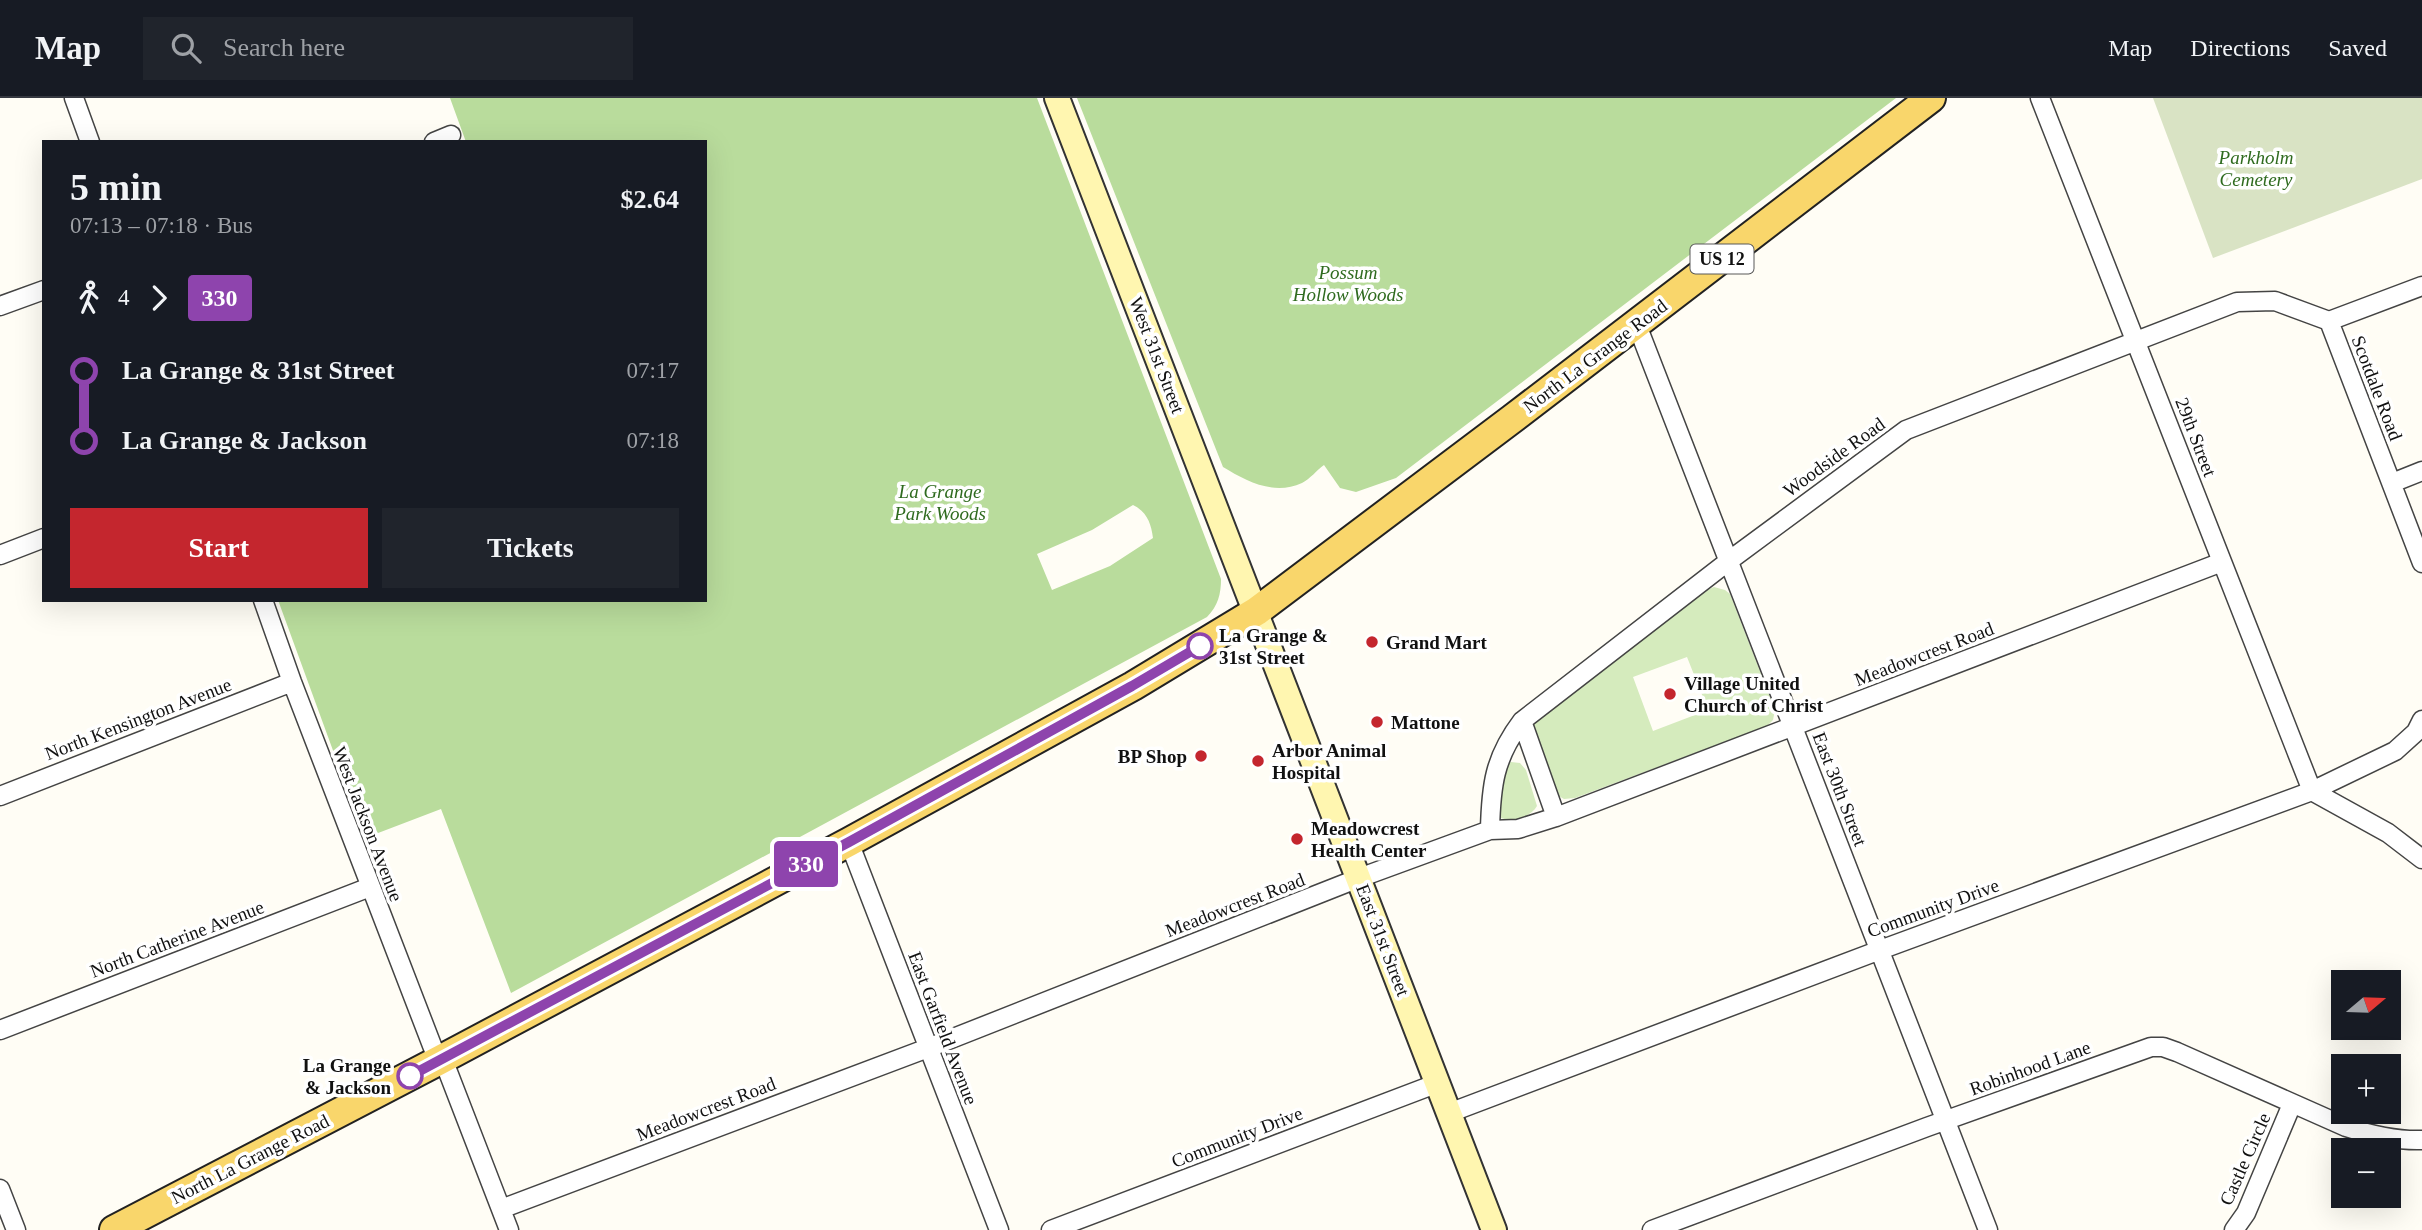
<!DOCTYPE html>
<meta charset="utf-8">
<style>
body{margin:0;font-family:Georgia,serif;background:#20242c;color:#f1f3f6;height:100vh;display:flex;flex-direction:column;font-size:26px;white-space:nowrap}
*{box-sizing:border-box;margin:0}
p{font-size:23px;color:#9ea1a6}
.icon{flex:none;width:38px;height:38px;fill:none;stroke:currentColor;stroke-width:2;stroke-linecap:round;stroke-linejoin:round}
.map{position:relative;flex:1;overflow:hidden}
.drawer{position:absolute;left:42px;top:42px;width:665px;height:462px;display:flex;flex-direction:column;background:#171b24;border-radius:0px;box-shadow:0 7px 28px #0002}
.drawer>*{flex:none}
.badge{padding:0 14px;border-radius:5px;font-size:24px;line-height:46px}
.needle{width:46px;rotate:71deg}
.buttons{position:absolute;left:2331px;top:872px;display:grid;gap:14px}
.buttons a{display:grid;place-items:center;width:70px;height:70px;border-radius:0px;background:#171b24;box-shadow:0 7px 28px #0002;font-size:35px}
.map>.badge{position:absolute;translate:-50% -50%;box-shadow:0 0 0 4px #fff}
.legs{display:flex;align-items:center;gap:10px;height:77px;padding:0 28px;font-size:23px}
.legs p{margin-inline-start:auto}
.headline{display:flex;align-items:center;justify-content:space-between;height:119px;padding:0 28px}
h1{font-size:38px;font-weight:600;line-height:52px}
.button{display:flex;gap:14px;margin-top:auto;padding:14px 28px}
.button a{flex:1;height:80px;border-radius:0px;background:#c4262e;color:#fff;font-size:28px;font-weight:600;line-height:80px;text-align:center}
.button a+a{background:#20242c;color:#f1f3f6}
ul{padding:0 28px;list-style:none}
li{display:flex;align-items:center;gap:24px;height:70px;font-size:26px}
li i{display:grid;place-items:center;width:10px;height:100%;margin:0 9px;background:currentColor}
li i::after{content:'';width:18px;height:18px;margin:-9px;border:5px solid;border-radius:50%;background:#171b24}
li p{margin-inline-start:auto}
li:first-child i{background:linear-gradient(#0000 50%,currentColor 0)}
li:last-child i{background:linear-gradient(currentColor 50%,#0000 0)}
header{display:flex;align-items:center;gap:42px;box-sizing:border-box;height:98px;padding:0 35px;background:#171b24;border-bottom:2px solid #363941}
header strong{font-size:33px}
nav{display:flex;gap:38px;margin-inline-start:auto;font-size:24px}
.search{width:490px;height:63px;background:#20242c;display:flex;align-items:center;gap:18px;box-sizing:border-box;padding:0 24px;border-radius:0px;color:#9ea1a6;font-size:26px}
.map>svg:first-child{display:block}
</style>
<header>
<strong>Map</strong>
<div class="search"><svg class="icon" aria-label="search" viewBox="0 0 24 24"><circle cx="10" cy="10" r="6"/><path d="M15 15l6 6"/></svg>Search here</div>
<nav><a>Map</a><a>Directions</a><a>Saved</a></nav>
</header>
<div class="map">
<svg width="2422" height="1132" viewBox="0 0 2422 1132">
<rect width="100%" height="100%" fill="#fffdf5"/>
<path fill="#d5ebbd" fill-rule="evenodd" d="M1714,489l11,3 5,4 45,116 -2,10 -6,6 -192,72 -11,1 -7,-4 -25,-67 1,-4 172,-133zM1687,559l21,53 -55,21 -20,-54z
M1511,664l9,1 6,7 11,36c-7,12 -26,17 -38,11l-4,-12 12,-41z"/>
<path fill="#b9dc9c" fill-rule="evenodd" d="M450,0h587l184,481c0,15 -3,27 -14,38l-696,376 -70,-184 -76,29 -87,-238h427v-458h-239zM1133,407c14,7 18,18 20,33l-43,28 -58,24 -15,-36 55,-24z
M1077,0h819l-500,380 -40,14 -16,-4 -16,-23c-7,5 -14,14 -22,18 -28,13 -56,-2 -79,-16z"/>
<path fill="#d9e3c4" d="M2153,0h269v81l-209,79z"/>
<g fill="none" stroke-linecap="round" stroke-linejoin="round">
<defs>
<path id="minor" d="M74,0l16,44
M2040,0l272,693 83,-40 21,-19 6,-12
M434,44l17,-7
M2422,188l-93,35 93,242
M0,208l44,-16
M1637,227l351,905
M2392,385l30,-12
M0,457l44,-17
M263,502l29,82 146,379
M1522,623l34,96
M0,698l292,-114
M1490,732c1,-44 4,-72 32,-109l208,-161 176,-130 331,-128 38,-1 54,20
M849,744l150,388
M0,932l370,-143
M443,961l66,171
M1449,1015l431,-163 432,-159 76,42 34,26
M0,1091l16,41
M501,1111l427,-161 431,-170 131,-48 28,-1 38,-12 666,-255
M1051,1132l387,-147
M1652,1132l275,-103 224,-80h12l14,5 169,75c25,8 50,14 76,13
M2234,1132l12,-17 46,-109"/>
<path id="secondary" d="M1057,0l437,1132"/>
<path id="primary" d="M114,1132l324,-169 411,-219 284,-156 124,-75 255,-192 419,-321"/>
</defs>
<use href="#minor" stroke="#444" stroke-width="21"/>
<use href="#secondary" stroke="#333" stroke-width="28"/>
<use href="#primary" stroke="#222" stroke-width="32"/>
<use href="#minor" stroke="#fff" stroke-width="18"/>
<use href="#secondary" stroke="#fff6b0" stroke-width="24"/>
<use href="#primary" stroke="#f9d66b" stroke-width="28"/>
</g>
<g fill="none" stroke-linecap="round" stroke-linejoin="round">
<defs>
<path id="line-1" d="M410,978l439,-234 283,-156 68,-40"/>
</defs>
<use href="#line-1" stroke="#fff" stroke-width="16"/>
<use href="#line-1" stroke="#8e44ad" stroke-width="10"/>
</g>
<g fill="#c4262e" stroke="#fff" stroke-width="2.5">
<circle cx="1372" cy="544" r="7"/>
<circle cx="1670" cy="596" r="7"/>
<circle cx="1377" cy="624" r="7"/>
<circle cx="1201" cy="658" r="7"/>
<circle cx="1258" cy="663" r="7"/>
<circle cx="1297" cy="741" r="7"/>
</g>
<g fill="#fff" stroke="#8e44ad" stroke-width="3.5">
<circle cx="1200" cy="548" r="12"/>
<circle cx="410" cy="978" r="12"/>
</g>
<g text-anchor="middle" dominant-baseline="central" stroke-width="7" stroke-linejoin="round" paint-order="stroke">
<rect fill="#fff" stroke="#585858" stroke-width="2" x="1690.5" y="146.5" width="63" height="29" rx="5"/>
<g font-size="18" font-weight="bold" fill="#111">
<text x="1722" y="161">US 12</text>
</g>
<g font-size="19" font-style="italic" fill="#2f6b1f" stroke="#fff">
<text x="2256" y="59">Parkholm<tspan x="2256" dy="22">Cemetery</tspan></text>
<text x="1348" y="174">Possum<tspan x="1348" dy="22">Hollow Woods</tspan></text>
<text x="940" y="393">La Grange<tspan x="940" dy="22">Park Woods</tspan></text>
</g>
<g font-size="19" fill="#111" stroke="#fff">
<text transform="translate(1157 257) rotate(69)">West 31st Street</text>
<text transform="translate(1595 258) rotate(-37)">North La Grange Road</text>
<text transform="translate(2377 290) rotate(69)">Scotdale Road</text>
<text transform="translate(2196 339) rotate(69)">29th Street</text>
<text transform="translate(1834 359) rotate(-36)">Woodside Road</text>
<text transform="translate(1924 556) rotate(-21)">Meadowcrest Road</text>
<text transform="translate(138 621) rotate(-21)">North Kensington Avenue</text>
<text transform="translate(1840 691) rotate(69)">East 30th Street</text>
<text transform="translate(368 726) rotate(69)">West Jackson Avenue</text>
<text transform="translate(1235 807) rotate(-21)">Meadowcrest Road</text>
<text transform="translate(1933 810) rotate(-20)">Community Drive</text>
<text transform="translate(177 841) rotate(-21)">North Catherine Avenue</text>
<text transform="translate(1383 842) rotate(69)">East 31st Street</text>
<text transform="translate(943 930) rotate(69)">East Garfield Avenue</text>
<text transform="translate(2030 970) rotate(-20)">Robinhood Lane</text>
<text transform="translate(706 1011) rotate(-21)">Meadowcrest Road</text>
<text transform="translate(1237 1039) rotate(-21)">Community Drive</text>
<text transform="translate(250 1061) rotate(-27)">North La Grange Road</text>
<text transform="translate(2245 1061) rotate(-66)">Castle Circle</text>
</g>
<g font-size="19" font-weight="bold" fill="#111" stroke="#fff" text-anchor="start">
<text x="1219" y="537">La Grange &amp;<tspan x="1219" dy="22">31st Street</tspan></text>
<text x="391" y="967" text-anchor="end">La Grange<tspan x="391" dy="22">&amp; Jackson</tspan></text>
</g>
<g font-size="19" font-weight="bold" fill="#111" stroke="#fff" text-anchor="start">
<text x="1386" y="544">Grand Mart</text>
<text x="1684" y="585">Village United<tspan x="1684" dy="22">Church of Christ</tspan></text>
<text x="1391" y="624">Mattone</text>
<text x="1272" y="652">Arbor Animal<tspan x="1272" dy="22">Hospital</tspan></text>
<text x="1187" y="658" text-anchor="end">BP Shop</text>
<text x="1311" y="730">Meadowcrest<tspan x="1311" dy="22">Health Center</tspan></text>
</g>
</g>
</svg>
<div class="buttons">
<a><svg class="needle" viewBox="-14 -14 28 28"><path d="M0-13l5 13h-10z" fill="#e53935"/><path d="M0 13l5-13h-10z" fill="#9ea1a6"/></svg></a>
<a>+</a>
<a>−</a>
</div>
<b class="badge" style="left:806px;top:766px;background:#8e44ad;color:#fff">330</b>
<section class="drawer">
<div class="headline"><div><h1>5 min</h1><p>07:13 – 07:18 · Bus</p></div><b>$2.64</b></div>
<div class="legs"><svg class="icon" aria-label="walk" viewBox="0 0 24 24"><circle cx="13" cy="4" r="2"/><path d="M13 8l-2 6 4 7M11 14l-3 7M7 12l3-4h3l4 4"/></svg>4<svg class="icon" aria-label="forward" viewBox="0 0 24 24"><path d="M9 5l7 7-7 7"/></svg><b class="badge" style="background:#8e44ad;color:#fff">330</b></div>
<ul>
<li><i style="color:#8e44ad"></i><b>La Grange &amp; 31st Street</b><p>07:17</p></li>
<li><i style="color:#8e44ad"></i><b>La Grange &amp; Jackson</b><p>07:18</p></li>
</ul>
<div class="button"><a>Start</a><a>Tickets</a></div>
</section>
</div>
